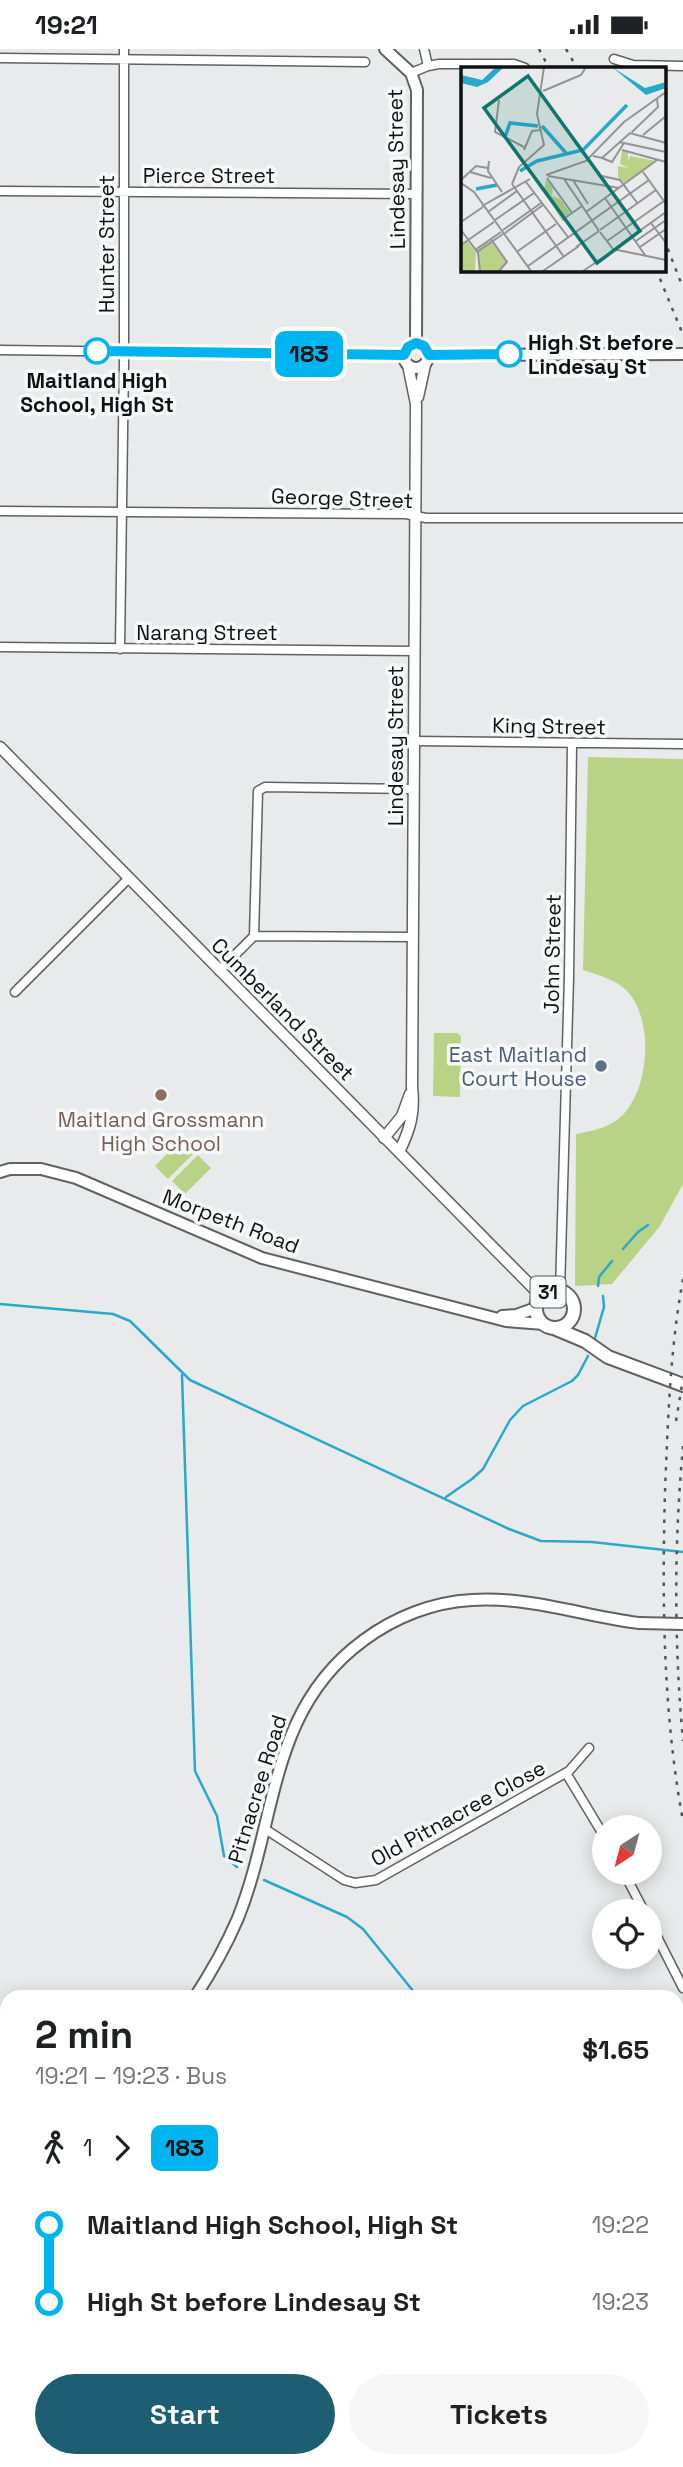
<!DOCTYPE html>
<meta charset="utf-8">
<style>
body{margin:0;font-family:"Space Grotesk",sans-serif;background:#f6f6f6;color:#202124;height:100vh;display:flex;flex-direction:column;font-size:26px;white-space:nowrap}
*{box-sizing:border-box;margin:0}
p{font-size:23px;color:#757577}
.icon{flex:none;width:38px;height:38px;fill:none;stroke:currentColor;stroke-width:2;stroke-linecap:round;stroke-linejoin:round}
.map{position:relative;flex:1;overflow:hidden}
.panel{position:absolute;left:0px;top:1941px;width:684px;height:478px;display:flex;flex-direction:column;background:#fff;border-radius:21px 21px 0 0;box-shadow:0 4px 18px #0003}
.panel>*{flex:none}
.badge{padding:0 14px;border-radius:10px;font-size:24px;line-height:46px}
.needle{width:46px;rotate:216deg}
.controls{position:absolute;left:592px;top:1766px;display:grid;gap:14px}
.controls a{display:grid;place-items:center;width:70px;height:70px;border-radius:50%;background:#fff;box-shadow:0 4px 18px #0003;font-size:35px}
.map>.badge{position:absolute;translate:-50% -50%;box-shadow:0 0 0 4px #fff}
.legs{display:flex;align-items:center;gap:10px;height:77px;padding:0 35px;font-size:23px}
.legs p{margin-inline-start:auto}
.head{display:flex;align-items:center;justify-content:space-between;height:119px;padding:0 35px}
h1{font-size:38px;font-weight:600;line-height:52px}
.cta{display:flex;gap:14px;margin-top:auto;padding:14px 35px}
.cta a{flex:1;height:80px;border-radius:42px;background:#1d5e73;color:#fff;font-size:28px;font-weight:600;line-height:80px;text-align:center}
.cta a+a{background:#f6f6f6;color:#202124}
ul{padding:0 35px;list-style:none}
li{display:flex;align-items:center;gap:24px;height:77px;font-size:26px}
li i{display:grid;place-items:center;width:10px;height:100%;margin:0 9px;background:currentColor}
li i::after{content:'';width:18px;height:18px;margin:-9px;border:5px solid;border-radius:50%;background:#fff}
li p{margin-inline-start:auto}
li:first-child i{background:linear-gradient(#0000 50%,currentColor 0)}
li:last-child i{background:linear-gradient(currentColor 50%,#0000 0)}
.status{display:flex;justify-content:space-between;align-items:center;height:49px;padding:0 35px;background:#fff;direction:ltr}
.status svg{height:19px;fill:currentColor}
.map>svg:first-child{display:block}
</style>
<div class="status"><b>19:21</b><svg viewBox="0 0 49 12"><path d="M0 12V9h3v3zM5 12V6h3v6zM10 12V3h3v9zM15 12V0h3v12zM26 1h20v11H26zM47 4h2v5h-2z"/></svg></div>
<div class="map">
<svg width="683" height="2418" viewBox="0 0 683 2418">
<rect width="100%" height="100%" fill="#e9eaec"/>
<path fill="#b8d386" d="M588,708l95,2v425l-23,42 -48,58 -37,2 1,-152c14,-3 29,-5 41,-14 33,-25 38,-100 10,-129 -12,-12 -29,-16 -44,-21z
M434,984h23l4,3 -1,61 -27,-1z
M181,1091l13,13 -26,26 -13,-13z
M198,1106l13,13 -26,26 -13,-13z"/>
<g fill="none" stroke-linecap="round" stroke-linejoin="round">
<path stroke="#28a9ca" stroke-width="2.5" d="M623,1200l15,-17 10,-7
M598,1237l1,-9 13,-16
M0,1255l113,10 17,7 60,59 319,149 32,12 51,1 91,10
M595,1289l9,-31 -1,-11
M182,1326l13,396 22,45 7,40 13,11
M446,1448l26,-18 11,-10 27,-49 13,-14 49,-25 6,-6 10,-19
M264,1831l83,37 16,12 55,68
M677,1962l6,6"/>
<defs>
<path id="minor" d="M0,9l365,4
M614,10l19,6 50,1
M428,17l11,-2h75l11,4
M411,24l17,-7 -4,-17
M0,142l417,3
M0,301l404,5
M0,462l406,3 20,4h257
M0,598l415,4
M120,600l4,-288v-312
M414,692l269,3
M254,887l159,1
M219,922l35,-35 4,-145 7,-4 149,2
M15,943l113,-113
M560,1242l9,-314 3,-233
M566,1724l38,63
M265,1780l79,51 11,3 21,-3 193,-109 20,-23
M624,1824l20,38
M649,1872l34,67
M677,2183l6,-5"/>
<path id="tertiary" d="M418,348l7,-32
M0,698l541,549
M384,1089l18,-22 8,-22
M399,1103c11,-22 16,-39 13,-65l4,-683 -8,-39"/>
<path id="secondary" d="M385,0l26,24 6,17 -1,253
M404 307a12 12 0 1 1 24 0a12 12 0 1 1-24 0Z
M429,306l254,-1
M0,1123l10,-3h31l35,9 186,80 244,63 38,3
M502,1267l14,-1 20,-7
M195,1948c17,-26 31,-51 43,-79 40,-100 30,-208 126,-278 31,-23 69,-38 108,-40 56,-4 112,16 167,23
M0,2120l7,-6"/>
<path id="primary" d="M536 1260a19 19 0 1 1 38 0a19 19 0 1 1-38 0Z
M554,1279l31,13 23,16 75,28"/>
</defs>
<use href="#minor" stroke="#606163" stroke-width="11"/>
<use href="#tertiary" stroke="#606163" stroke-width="13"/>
<use href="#secondary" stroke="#606163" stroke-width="14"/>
<use href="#primary" stroke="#606163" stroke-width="16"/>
<use href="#minor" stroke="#fff" stroke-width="8"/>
<use href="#tertiary" stroke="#fff" stroke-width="10"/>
<use href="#secondary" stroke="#fff" stroke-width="10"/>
<use href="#primary" stroke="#fff" stroke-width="12"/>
<path stroke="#535455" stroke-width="2.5" stroke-dasharray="3.5 7" stroke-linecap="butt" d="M539,0l10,19
M566,0l11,19
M664,190l19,49
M656,220l27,66
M683,1230c-13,70 -15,141 -18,212 -3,110 -2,222 18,330
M676,1372l7,-42
M683,1397c-9,99 -9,196 0,295"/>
<defs>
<path id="secondary-bridge" d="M639,1574l44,1"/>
</defs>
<use href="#secondary-bridge" stroke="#606163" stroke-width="14" stroke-linecap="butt"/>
<use href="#secondary-bridge" stroke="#fff" stroke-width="10"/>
</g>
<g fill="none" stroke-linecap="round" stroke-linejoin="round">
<defs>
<path id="line-1" d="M97,302l307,4 4,-8 8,-4 8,3 5,9 80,-1"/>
</defs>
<use href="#line-1" stroke="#fff" stroke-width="16"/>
<use href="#line-1" stroke="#00b5ef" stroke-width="10"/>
</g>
<g fill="#fff" stroke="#00b5ef" stroke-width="3.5">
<circle cx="97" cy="302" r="12"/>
<circle cx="509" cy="305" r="12"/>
</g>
<circle fill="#5c6f8a" stroke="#f6f8f9" stroke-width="2.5" cx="601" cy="1017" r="7"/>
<circle fill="#8d6e63" stroke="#f6f8f9" stroke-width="2.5" cx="161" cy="1046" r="7"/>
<g text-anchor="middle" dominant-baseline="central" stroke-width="7" stroke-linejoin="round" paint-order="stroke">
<rect fill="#f6f8f9" stroke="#565657" stroke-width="2" x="530.5" y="1227.5" width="35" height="31" rx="5"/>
<g font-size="19" font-weight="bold" fill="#111112">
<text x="548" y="1243">31</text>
</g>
<g font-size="21" fill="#111112" stroke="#f6f8f9">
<text transform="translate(396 120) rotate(-91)">Lindesay Street</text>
<text x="209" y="126">Pierce Street</text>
<text transform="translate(106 195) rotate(-90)">Hunter Street</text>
<text transform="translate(342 449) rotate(2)">George Street</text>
<text x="207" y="583">Narang Street</text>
<text transform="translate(549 677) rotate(1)">King Street</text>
<text transform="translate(395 697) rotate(-90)">Lindesay Street</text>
<text transform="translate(552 905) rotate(-89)">John Street</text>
<text transform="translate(283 960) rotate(45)">Cumberland Street</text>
<text transform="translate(231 1172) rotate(21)">Morpeth Road</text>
<text transform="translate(257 1740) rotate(-73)">Pitnacree Road</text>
<text transform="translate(458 1764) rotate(-29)">Old Pitnacree Close</text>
</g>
<g font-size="21" font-weight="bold" fill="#111112" stroke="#f6f8f9" text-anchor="start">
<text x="528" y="293">High St before<tspan x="528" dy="24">Lindesay St</tspan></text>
<text x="97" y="331" text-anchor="middle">Maitland High<tspan x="97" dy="24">School, High St</tspan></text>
</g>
<g font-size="21" fill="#4e5e75" stroke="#f6f8f9" text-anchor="end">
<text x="587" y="1005">East Maitland<tspan x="587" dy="24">Court House</tspan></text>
</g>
<g font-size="21" fill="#785e54" stroke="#f6f8f9">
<text x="161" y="1070">Maitland Grossmann<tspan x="161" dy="24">High School</tspan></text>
</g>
</g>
<g transform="translate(461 18)">
<rect width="205" height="205" fill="#e9eaec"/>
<path d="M161,84l6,1v9l2,-5 26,5 -32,22 -6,-5v-12l11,2 -9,-4zM85,112l7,9 -1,8 8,3 10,14 -9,6 -17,-28zM29,173l17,22 -9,9h-18l-3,-22zM6,174l9,11 -1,19h-14v-25z" fill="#b8d386"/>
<path d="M35,0h8l-16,15 -11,5 -16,-4v-8l21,5zM151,0l33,21 21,-6v6l-20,7z" fill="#28a9ca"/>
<path fill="none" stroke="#28a9ca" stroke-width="3.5" d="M81,59l24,27M44,70l5,-14 28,3M59,104l17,-10 46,-11 44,-45M15,122l21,-4"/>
<path fill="none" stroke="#939395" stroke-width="2" d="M82,24l38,-16 5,-8M38,33l-4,32 29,15M171,65l26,-25 -1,-8M182,68l23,-19M158,75l47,10M63,83l8,-19 9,-1M161,83l44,12M132,89l9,2 28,-25 36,10M141,91l10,4 12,-19M28,94l-1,10 14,21M9,105l21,6M182,105l23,32M85,108l40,-14 38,-39 42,-30M87,109l71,12M141,109l18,4 18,24M86,111l25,35M103,112l35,52M0,113l15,-14 12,2M112,113l15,24M65,115l42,55M0,116l13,9 57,79M51,117l7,-17 25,-22 -7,-31 7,-47M51,117l52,73M144,131l40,57M21,139l48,-27M27,145l29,-21M125,145l71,-52M34,153l39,-27M101,153l20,-14M0,155l22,-15M190,156l15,20M0,163l17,23 2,18M42,163l38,-27M139,163l56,-40M139,165l13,17 53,11M44,166l38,-28M30,172l16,23 -8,9M146,174l57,-40M175,174l30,-21M0,178l33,-23M115,180l23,-16M156,180l49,-35M179,180l26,-18M14,183l26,-18M57,184l38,-27M16,185l26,-18M67,199l121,-86M82,204l36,-25M122,204l18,-12"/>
<path fill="#0f766e" fill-opacity="0.15" stroke="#0f766e" stroke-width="3.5" d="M67,9l112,155 -43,32 -113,-155z"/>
<rect width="205" height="205" fill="none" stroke="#111112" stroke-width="3.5"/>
</g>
</svg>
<div class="controls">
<a><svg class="needle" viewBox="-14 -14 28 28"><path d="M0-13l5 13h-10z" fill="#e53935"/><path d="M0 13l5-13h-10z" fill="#757577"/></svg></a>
<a><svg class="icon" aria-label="locate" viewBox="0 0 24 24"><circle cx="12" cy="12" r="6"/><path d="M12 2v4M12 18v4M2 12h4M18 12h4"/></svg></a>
</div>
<b class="badge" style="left:309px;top:305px;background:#00b5ef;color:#111">183</b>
<section class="panel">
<div class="head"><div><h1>2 min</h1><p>19:21 – 19:23 · Bus</p></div><b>$1.65</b></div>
<div class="legs"><svg class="icon" aria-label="walk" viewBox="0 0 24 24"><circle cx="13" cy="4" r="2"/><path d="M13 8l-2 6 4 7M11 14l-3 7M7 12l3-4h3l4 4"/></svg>1<svg class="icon" aria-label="forward" viewBox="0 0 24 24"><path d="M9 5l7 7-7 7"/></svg><b class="badge" style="background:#00b5ef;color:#111">183</b></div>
<ul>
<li><i style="color:#00b5ef"></i><b>Maitland High School, High St</b><p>19:22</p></li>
<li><i style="color:#00b5ef"></i><b>High St before Lindesay St</b><p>19:23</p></li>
</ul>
<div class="cta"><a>Start</a><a>Tickets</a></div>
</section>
</div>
